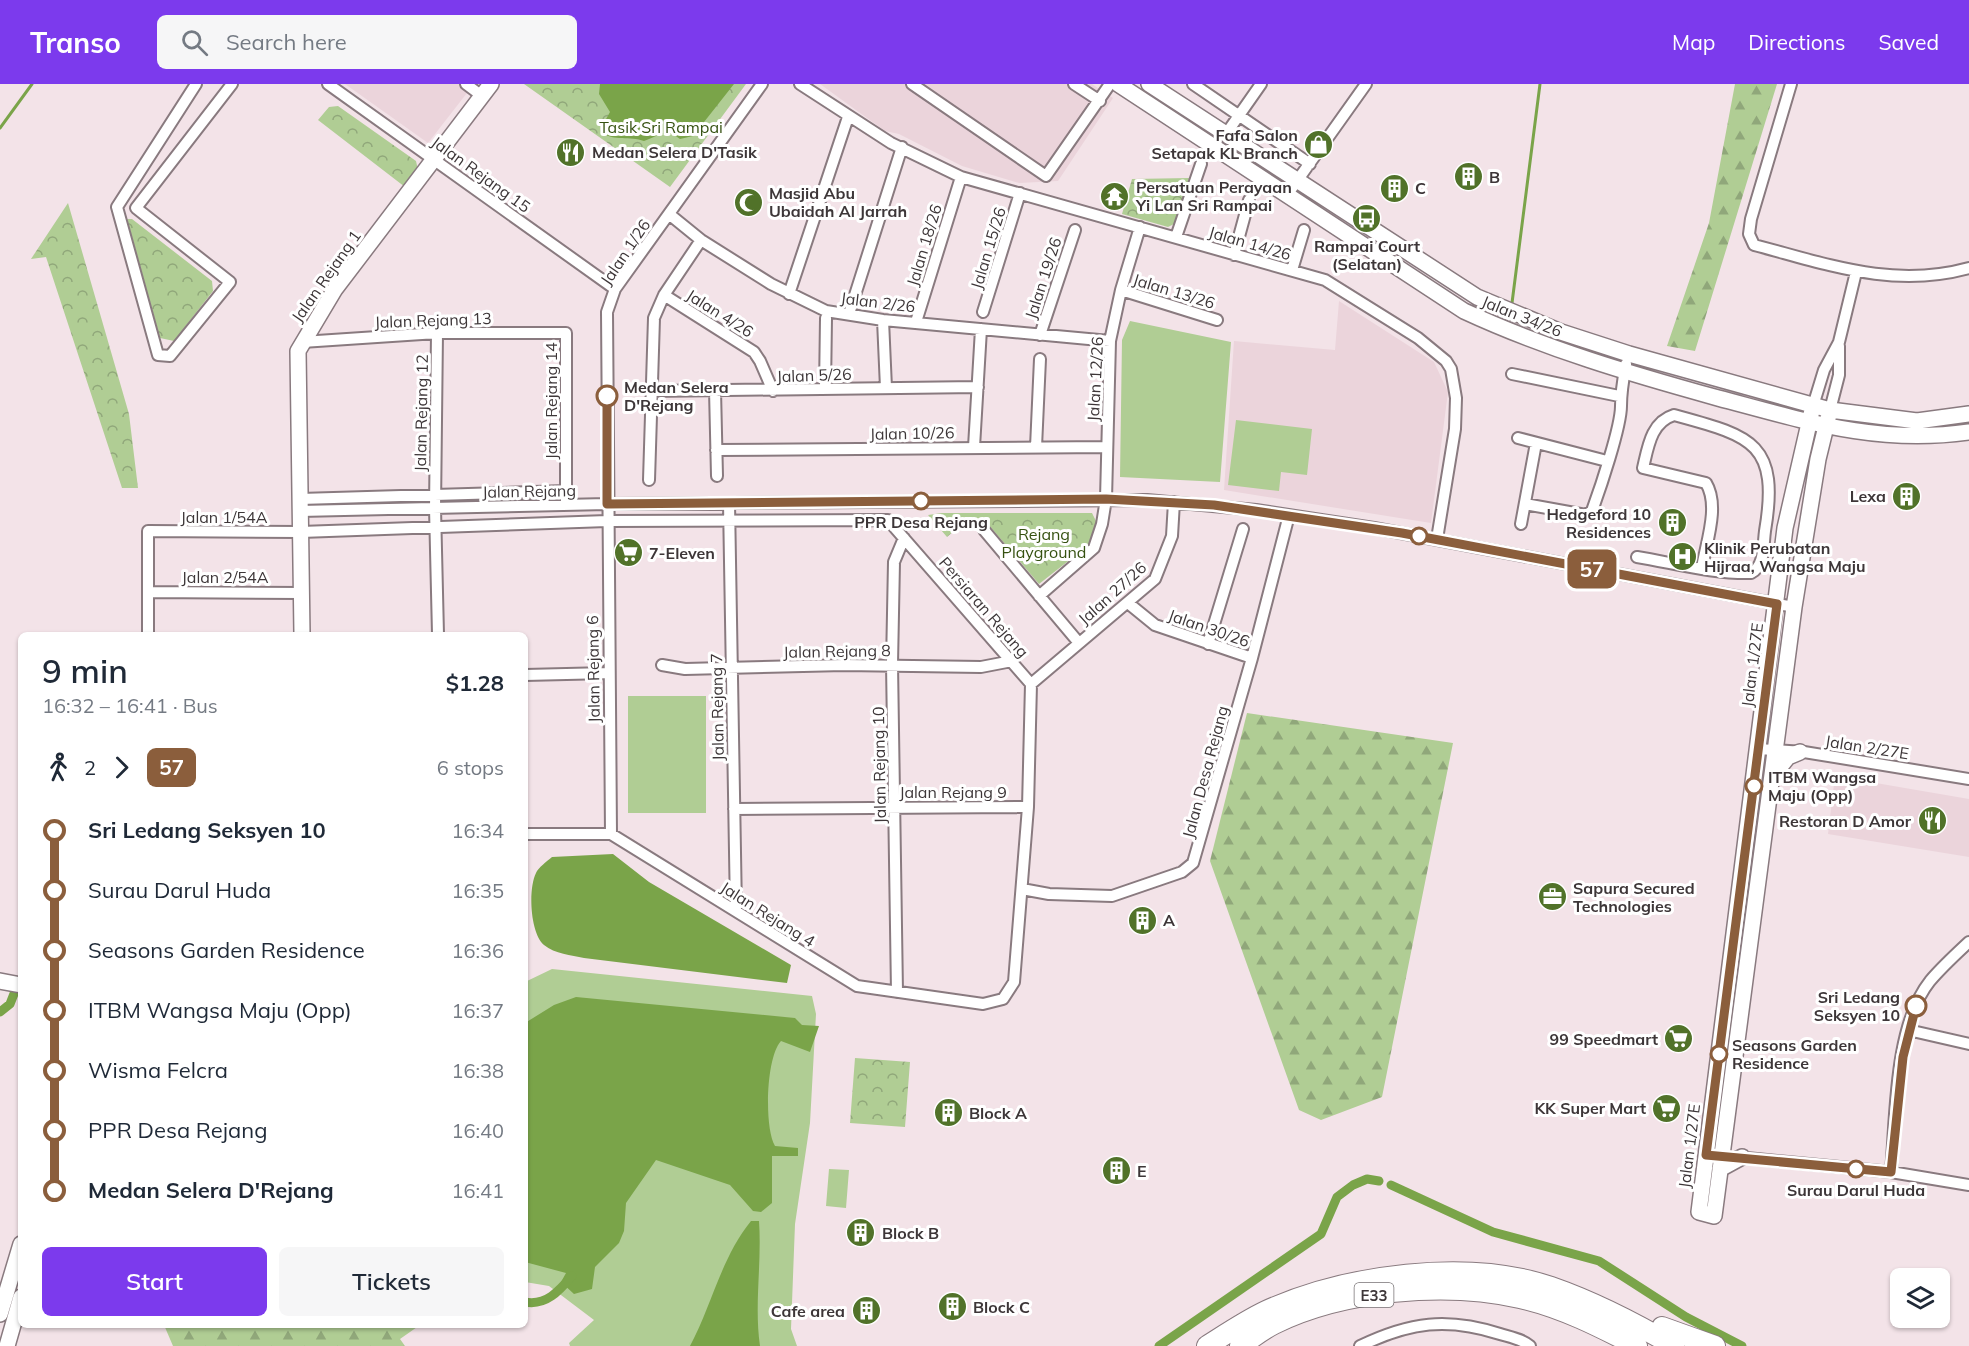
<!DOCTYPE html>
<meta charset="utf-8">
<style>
body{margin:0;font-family:Mulish,sans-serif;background:#f6f6f7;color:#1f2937;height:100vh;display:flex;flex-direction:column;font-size:22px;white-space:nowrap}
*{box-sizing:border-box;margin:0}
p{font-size:20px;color:#747a83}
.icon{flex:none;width:33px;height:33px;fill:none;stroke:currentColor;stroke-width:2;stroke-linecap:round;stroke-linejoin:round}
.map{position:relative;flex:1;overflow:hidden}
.side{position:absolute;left:18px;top:548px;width:510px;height:696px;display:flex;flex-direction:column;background:#fff;border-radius:9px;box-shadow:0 2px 4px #0004}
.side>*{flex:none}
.badge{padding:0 12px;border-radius:9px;font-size:21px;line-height:39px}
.fabs{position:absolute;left:1890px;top:1184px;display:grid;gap:12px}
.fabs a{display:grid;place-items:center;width:60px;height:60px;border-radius:9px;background:#fff;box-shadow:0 2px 4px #0004;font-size:30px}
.map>.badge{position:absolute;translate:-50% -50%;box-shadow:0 0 0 3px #fff}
.legs{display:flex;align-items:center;gap:9px;height:66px;padding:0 24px;font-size:20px}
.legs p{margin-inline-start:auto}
.overview{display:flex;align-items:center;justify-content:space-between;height:102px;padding:0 24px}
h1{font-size:33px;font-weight:600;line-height:45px}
.primary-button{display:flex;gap:12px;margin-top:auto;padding:12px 24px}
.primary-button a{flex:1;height:69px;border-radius:9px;background:#7c3aed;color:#fff;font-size:24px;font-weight:600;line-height:69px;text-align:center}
.primary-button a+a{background:#f6f6f7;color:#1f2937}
ul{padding:0 24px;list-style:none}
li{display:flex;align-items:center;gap:21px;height:60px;font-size:22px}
li i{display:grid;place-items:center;width:9px;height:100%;margin:0 8px;background:currentColor}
li i::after{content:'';width:15px;height:15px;margin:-8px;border:4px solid;border-radius:50%;background:#fff}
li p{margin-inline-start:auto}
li:first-child i{background:linear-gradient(#0000 50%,currentColor 0)}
li:last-child i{background:linear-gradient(currentColor 50%,#0000 0)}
header{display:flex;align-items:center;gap:36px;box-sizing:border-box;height:84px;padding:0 30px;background:#7c3aed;color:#fff}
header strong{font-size:28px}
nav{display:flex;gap:33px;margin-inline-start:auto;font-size:21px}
.search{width:420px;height:54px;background:#f6f6f7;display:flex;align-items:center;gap:15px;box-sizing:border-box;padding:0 21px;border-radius:9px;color:#747a83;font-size:22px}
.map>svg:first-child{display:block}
</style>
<header>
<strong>Transo</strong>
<div class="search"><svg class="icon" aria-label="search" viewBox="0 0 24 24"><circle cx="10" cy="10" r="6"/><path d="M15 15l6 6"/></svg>Search here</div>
<nav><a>Map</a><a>Directions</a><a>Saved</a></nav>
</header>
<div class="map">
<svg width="1969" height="1262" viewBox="0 0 1969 1262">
<defs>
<pattern id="forest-firs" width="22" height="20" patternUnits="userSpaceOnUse" patternTransform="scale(1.5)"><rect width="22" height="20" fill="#b0cd94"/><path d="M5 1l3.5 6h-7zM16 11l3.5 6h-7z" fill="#90a77a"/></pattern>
<pattern id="park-crowns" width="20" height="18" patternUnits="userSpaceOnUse" patternTransform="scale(1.5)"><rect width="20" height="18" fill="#b0cd94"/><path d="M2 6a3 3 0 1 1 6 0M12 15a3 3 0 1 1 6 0" fill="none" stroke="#90a77a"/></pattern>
</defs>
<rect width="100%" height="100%" fill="#f3e3e8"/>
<path fill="#ebd4db" d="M345,0h129l-46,59z
M820,0h272l21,14 -55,83 -39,2 -57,-17 -63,-32 -14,-3z
M1339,217l95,61 14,30 -17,131 -207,-33 10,-149 101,9z
M1835,692l134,23v58l-141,-23z"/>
<path fill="#b0cd94" d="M1130,237l101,21 -11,140 -100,-5 2,-137z
M1236,336l76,9 -5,46 -26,-3 -2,19 -51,-6z
M628,612h78v117h-78z
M552,885l260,27 4,18 -6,109 -15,101 -4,105 6,17h-227l-1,-3 25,-23 -45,-34 -24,-4v-300z
M829,1085l20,1 -3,38 -20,-2z"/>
<path fill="url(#forest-firs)" d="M1735,0h42l-82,267 -28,-5 42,-123z
M1247,629l206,30 -71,354 -61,23 -22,-10 -89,-249z
M164,1241h256l-20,14 5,7h-232z"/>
<path fill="url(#park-crowns)" d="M524,0h222l-76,103z
M338,22l78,55 2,9 -13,17 -87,-67 11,-13z
M1189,94l-13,45 -8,4 -46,-13 10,-35z
M68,119l61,211 9,74h-16l-76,-231 -15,2z
M127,135h5l80,62 1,10 -39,50 -14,-3z
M942,429h150l5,10 -7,21 -51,40 -52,-61 -10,2 -7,-8 -23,20 -19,-22z
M855,974l55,4 -5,65 -55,-4z"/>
<path fill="#7aa449" d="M600,0h134l-41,52 -13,3c-13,-11 -22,-3 -36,2 -14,-5 -30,0 -42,-8l-1,-5 9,-16 -11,-18z
M613,770l36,28 142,83 -4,18 -203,-25c-13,-3 -29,-4 -40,-13 -14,-12 -16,-56 -8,-72 2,-5 11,-12 16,-16z
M576,913l219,21 7,7 17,1 -9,26 -29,-11c-15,16 -17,86 -6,105l23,2v8h-26v47l-11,9 -8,-1 -23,-26 -74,-25 -30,43 -2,28 -5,12 -24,24 -3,22 -18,5 -13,-12 5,-9 -41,-11v-239l29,-18z
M751,1137h8c3,42 -5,84 1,125h-70c22,-41 31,-88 61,-125z"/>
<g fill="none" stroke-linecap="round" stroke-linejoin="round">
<path stroke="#7aa449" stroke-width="3" d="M0,44l32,-44
M1512,219l28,-219"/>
<path stroke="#7aa449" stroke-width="9" d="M0,928l10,-8 9,-23
M1391,1101l102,47 106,29 87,56 56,29
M525,1218c21,4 34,-11 47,-26
M1159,1262l162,-112 16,-37 16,-12 14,-6 12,2"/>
<defs>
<path id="street" d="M196,0l-79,123 41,148 12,1 60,-74 -94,-74 96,-124
M328,0l287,205
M466,0l16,12
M800,0l91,59 70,34 364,103 93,58 28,23 5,8 5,29 -1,31 -18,110
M912,0l134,92 64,-92
M1074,0l26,17
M1193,0l117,80
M1791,0l-40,135 -2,15 5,11c73,19 139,44 215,23
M1226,50l35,-50
M1287,111l79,-111
M669,130l32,26 70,44 55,27 57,9 227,21
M1176,153l25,-73
M1234,171l15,-55
M1292,186l12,-40
M1121,206l96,30
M789,210l59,-177
M664,211l90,57 6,9 13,30
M983,228l37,-119
M849,230l53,-167
M883,236l3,68
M916,238l45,-145
M437,249l-2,175 3,126
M1040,251l35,-105
M302,258l135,-9h129v172
M1512,290l107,22
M825,305l1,-71
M715,306l2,86
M650,307l328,-4
M1813,322l11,-36 15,-28 17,-70
M1830,326l9,-35v-29
M1518,354l89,23
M974,363l7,-118
M1036,363l4,-88
M716,366l391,-3
M649,396l5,-162 10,-23 37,-55
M300,415l266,-8
M729,419l7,407
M1525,420l61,11 6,-4c8,-22 29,-84 29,-105 0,-16 2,-26 5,-42
M300,427l307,-7 540,-4 109,10 118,18 420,79
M1521,440l15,-81
M984,446l95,113
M1637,473c37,6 76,17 114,16 14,-7 12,-28 14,-42 15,-89 -14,-95 -91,-116 -23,7 -26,32 -31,53l63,15c14,23 0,60 -4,85
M148,508l154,1
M1039,512l55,-48 8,-24 4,-25 4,-158 11,-51 19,-63
M1128,519l27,22 97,33
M148,550v-103l153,1 306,-11 281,-1 143,164 -3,123 -14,175 -11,17 -20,5 -126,-18 -246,-152h-86
M1208,560l35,-115
M662,581l23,4 159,-4 137,2 31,-6
M525,591l83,-2
M1031,600l124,-105 17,-43 2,-34
M1759,665l45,3 165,27
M734,725l294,-2
M611,750l-4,-522 8,-23 147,-205
M1022,805l27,5 63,2 70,-24 11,-9 59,-205 37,-143
M897,908l-5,-328 2,-102 10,-24
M1908,946l61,14
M1737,1073l154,15 78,13
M1891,1088c5,-55 3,-146 39,-191 12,-14 26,-27 39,-39
M1360,1262c50,-24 87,-29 140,-12 10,3 22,5 30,12"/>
<path id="secondary" d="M1118,0l346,227c82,38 167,63 254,87 87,23 159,47 251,34
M1149,0l328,213 84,35 68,22 201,56 87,11 52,-7
M1813,322l-28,122 -86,684 15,4 80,-609 24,-148 12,-49
M302,550l-4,-283 37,-62 156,-205
M1772,693l16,-20 12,-5
M0,897l21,4
M1720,1085l22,-12
M0,1230l21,-70
M7,1262l14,-49"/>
<path id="highway" d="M1662,1243l53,19
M1207,1262c19,-12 38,-25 59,-35 79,-36 201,-53 285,-24 43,15 84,36 123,59
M1240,1262c11,-7 22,-16 34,-22 69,-34 171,-43 246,-26 41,9 80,29 117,48"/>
</defs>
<use href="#street" stroke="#897a7f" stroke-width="14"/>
<use href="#secondary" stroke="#897a7f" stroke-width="18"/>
<use href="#highway" stroke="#897a7f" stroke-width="22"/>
<use href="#street" stroke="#fff" stroke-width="10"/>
<use href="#secondary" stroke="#fff" stroke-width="15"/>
<use href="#highway" stroke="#fff" stroke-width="20"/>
</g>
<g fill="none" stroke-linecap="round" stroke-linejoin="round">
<defs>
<path id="line-1" d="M607,312v108l499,-5 108,6 188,28 375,71 -71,551 185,17 12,-115 13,-51"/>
</defs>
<use href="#line-1" stroke="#fff" stroke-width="14"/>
<use href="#line-1" stroke="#8b5e3c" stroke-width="9"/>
</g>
<defs>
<symbol id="shop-disc" viewBox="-11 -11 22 22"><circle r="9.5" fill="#517229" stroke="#fff"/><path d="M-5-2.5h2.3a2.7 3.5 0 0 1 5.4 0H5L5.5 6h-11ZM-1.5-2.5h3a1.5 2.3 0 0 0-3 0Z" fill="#fff"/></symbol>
<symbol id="restaurant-disc" viewBox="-11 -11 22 22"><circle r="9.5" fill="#517229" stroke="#fff"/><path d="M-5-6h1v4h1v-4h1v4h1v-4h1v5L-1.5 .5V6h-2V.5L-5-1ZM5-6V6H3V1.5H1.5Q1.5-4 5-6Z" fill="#fff"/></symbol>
<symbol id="building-disc" viewBox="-11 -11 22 22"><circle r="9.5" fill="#517229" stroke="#fff"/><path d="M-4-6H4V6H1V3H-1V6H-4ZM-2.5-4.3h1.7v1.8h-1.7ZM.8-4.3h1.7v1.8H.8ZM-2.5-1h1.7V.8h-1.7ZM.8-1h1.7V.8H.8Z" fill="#fff"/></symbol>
<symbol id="temple-disc" viewBox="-11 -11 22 22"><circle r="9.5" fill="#517229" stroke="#fff"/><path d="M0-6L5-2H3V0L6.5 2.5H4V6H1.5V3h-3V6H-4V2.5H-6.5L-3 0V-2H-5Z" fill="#fff"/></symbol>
<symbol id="mosque-disc" viewBox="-11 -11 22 22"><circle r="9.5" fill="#517229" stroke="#fff"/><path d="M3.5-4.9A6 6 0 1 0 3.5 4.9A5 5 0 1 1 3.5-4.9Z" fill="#fff"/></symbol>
<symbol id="bus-disc" viewBox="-11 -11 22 22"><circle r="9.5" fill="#517229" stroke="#fff"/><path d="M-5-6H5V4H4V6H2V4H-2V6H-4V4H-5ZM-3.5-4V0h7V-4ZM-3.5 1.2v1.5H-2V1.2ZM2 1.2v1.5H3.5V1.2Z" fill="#fff"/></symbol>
<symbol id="supermarket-disc" viewBox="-11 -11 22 22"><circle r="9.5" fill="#517229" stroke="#fff"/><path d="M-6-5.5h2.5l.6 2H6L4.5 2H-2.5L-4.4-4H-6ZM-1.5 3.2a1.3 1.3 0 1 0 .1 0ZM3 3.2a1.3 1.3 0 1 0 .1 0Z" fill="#fff"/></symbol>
<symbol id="hospital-disc" viewBox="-11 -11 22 22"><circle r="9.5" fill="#517229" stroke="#fff"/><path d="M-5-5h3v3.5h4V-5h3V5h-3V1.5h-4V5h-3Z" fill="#fff"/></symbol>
<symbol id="office-disc" viewBox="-11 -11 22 22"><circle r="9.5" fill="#517229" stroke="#fff"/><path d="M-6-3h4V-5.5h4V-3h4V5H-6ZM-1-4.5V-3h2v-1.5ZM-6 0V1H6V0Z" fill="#fff"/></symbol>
</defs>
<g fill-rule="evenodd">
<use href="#shop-disc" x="1302" y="44" width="33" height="33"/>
<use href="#restaurant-disc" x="554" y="52" width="33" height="33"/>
<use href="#building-disc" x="1452" y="76" width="33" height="33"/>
<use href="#building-disc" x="1378" y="88" width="33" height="33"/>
<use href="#temple-disc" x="1098" y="96" width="33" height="33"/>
<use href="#mosque-disc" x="732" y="102" width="33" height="33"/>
<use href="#bus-disc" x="1350" y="118" width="33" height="33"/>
<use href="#building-disc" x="1890" y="396" width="33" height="33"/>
<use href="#building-disc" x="1656" y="422" width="33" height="33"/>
<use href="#supermarket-disc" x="612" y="452" width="33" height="33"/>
<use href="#hospital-disc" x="1666" y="456" width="33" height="33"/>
<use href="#restaurant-disc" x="1916" y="720" width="33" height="33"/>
<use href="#office-disc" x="1536" y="796" width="33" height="33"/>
<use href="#building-disc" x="1126" y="820" width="33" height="33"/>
<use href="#supermarket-disc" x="1662" y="938" width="33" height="33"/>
<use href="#supermarket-disc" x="1650" y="1008" width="33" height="33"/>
<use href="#building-disc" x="932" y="1012" width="33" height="33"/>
<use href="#building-disc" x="1100" y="1070" width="33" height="33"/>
<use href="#building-disc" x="844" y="1132" width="33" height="33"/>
<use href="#building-disc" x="936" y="1206" width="33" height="33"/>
<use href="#building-disc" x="850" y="1210" width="33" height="33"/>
</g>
<g fill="#fff" stroke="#8b5e3c" stroke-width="3">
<circle cx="607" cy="312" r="10"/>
<circle cx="921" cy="417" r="8"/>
<circle cx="1419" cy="452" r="8"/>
<circle cx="1754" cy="702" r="8"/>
<circle cx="1916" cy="922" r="10"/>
<circle cx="1719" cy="970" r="8"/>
<circle cx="1856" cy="1085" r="8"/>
</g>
<g text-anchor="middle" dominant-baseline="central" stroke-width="6" stroke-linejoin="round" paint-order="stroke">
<rect fill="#fff" stroke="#777274" stroke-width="1.5" x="1354.5" y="1199" width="39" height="24" rx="4.5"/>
<g font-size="15" font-weight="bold" fill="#3d3638">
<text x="1374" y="1211">E33</text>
</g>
<g font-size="16" fill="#355110" stroke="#fff">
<text x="661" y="43">Tasik Sri Rampai</text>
<text x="1044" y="450">Rejang<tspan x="1044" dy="18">Playground</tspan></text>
</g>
<g font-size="16" font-weight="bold" fill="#3d3638" stroke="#fff" text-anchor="start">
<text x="1298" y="51" text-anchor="end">Fafa Salon<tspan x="1298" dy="18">Setapak KL Branch</tspan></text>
<text x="592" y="68">Medan Selera D'Tasik</text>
<text x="1489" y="93">B</text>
<text x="1136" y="103">Persatuan Perayaan<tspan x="1136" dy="18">Yi Lan Sri Rampai</tspan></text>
<text x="1415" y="104">C</text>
<text x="769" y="109">Masjid Abu<tspan x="769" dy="18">Ubaidah Al Jarrah</tspan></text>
<text x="1367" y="162" text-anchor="middle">Rampai Court<tspan x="1367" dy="18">(Selatan)</tspan></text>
<text x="1886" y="412" text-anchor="end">Lexa</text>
<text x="1651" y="430" text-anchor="end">Hedgeford 10<tspan x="1651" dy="18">Residences</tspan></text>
<text x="1704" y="464">Klinik Perubatan<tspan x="1704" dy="18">Hijraa, Wangsa Maju</tspan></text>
<text x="649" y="469">7-Eleven</text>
<text x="1911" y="737" text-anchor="end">Restoran D Amor</text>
<text x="1573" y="804">Sapura Secured<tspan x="1573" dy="18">Technologies</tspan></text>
<text x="1163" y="836">A</text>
<text x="1658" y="955" text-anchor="end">99 Speedmart</text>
<text x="1646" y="1024" text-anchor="end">KK Super Mart</text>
<text x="969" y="1029">Block A</text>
<text x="1137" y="1087">E</text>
<text x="882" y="1149">Block B</text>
<text x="973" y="1223">Block C</text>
<text x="845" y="1227" text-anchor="end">Cafe area</text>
</g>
<g font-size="16" fill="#3d3638" stroke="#fff">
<text transform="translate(481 90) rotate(36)">Jalan Rejang 15</text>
<text transform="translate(1250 159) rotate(16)">Jalan 14/26</text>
<text transform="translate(924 161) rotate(-73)">Jalan 18/26</text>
<text transform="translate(988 164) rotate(-73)">Jalan 15/26</text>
<text transform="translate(625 168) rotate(-56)">Jalan 1/26</text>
<text transform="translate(326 192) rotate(-55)">Jalan Rejang 1</text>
<text transform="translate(1043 194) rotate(-72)">Jalan 19/26</text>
<text transform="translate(1174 207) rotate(17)">Jalan 13/26</text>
<text transform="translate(878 218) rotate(7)">Jalan 2/26</text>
<text transform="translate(720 229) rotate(32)">Jalan 4/26</text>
<text transform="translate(1522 232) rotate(22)">Jalan 34/26</text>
<text transform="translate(433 236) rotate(-2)">Jalan Rejang 13</text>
<text transform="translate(814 291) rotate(-2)">Jalan 5/26</text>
<text transform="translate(1095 295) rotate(-87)">Jalan 12/26</text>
<text transform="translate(551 317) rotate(-90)">Jalan Rejang 14</text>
<text transform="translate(421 329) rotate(-89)">Jalan Rejang 12</text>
<text transform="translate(912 349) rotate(-1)">Jalan 10/26</text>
<text transform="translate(529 407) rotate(-1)">Jalan Rejang</text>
<text x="224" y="433">Jalan 1/54A</text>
<text x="225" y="493">Jalan 2/54A</text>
<text transform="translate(1112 509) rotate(-42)">Jalan 27/26</text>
<text transform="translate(984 523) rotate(49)">Persiaran Rejang</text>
<text transform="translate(1209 544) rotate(19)">Jalan 30/26</text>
<text transform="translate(837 567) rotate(-1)">Jalan Rejang 8</text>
<text transform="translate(1752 581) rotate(-83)">Jalan 1/27E</text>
<text transform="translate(593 585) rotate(-91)">Jalan Rejang 6</text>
<text transform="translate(717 623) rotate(-91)">Jalan Rejang 7</text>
<text transform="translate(1867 663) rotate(9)">Jalan 2/27E</text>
<text transform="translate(879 681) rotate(-91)">Jalan Rejang 10</text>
<text transform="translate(1205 688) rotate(-75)">Jalan Desa Rejang</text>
<text x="953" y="708">Jalan Rejang 9</text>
<text transform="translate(768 830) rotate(32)">Jalan Rejang 4</text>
<text transform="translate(1689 1062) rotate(-83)">Jalan 1/27E</text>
</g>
<g font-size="16" font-weight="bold" fill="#3d3638" stroke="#fff" text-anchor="start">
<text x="624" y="303">Medan Selera<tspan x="624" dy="18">D'Rejang</tspan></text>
<text x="921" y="438" text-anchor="middle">PPR Desa Rejang</text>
<text x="1768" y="693">ITBM Wangsa<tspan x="1768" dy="18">Maju (Opp)</tspan></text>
<text x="1900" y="913" text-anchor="end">Sri Ledang<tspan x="1900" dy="18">Seksyen 10</tspan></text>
<text x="1732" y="961">Seasons Garden<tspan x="1732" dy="18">Residence</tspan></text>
<text x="1856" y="1106" text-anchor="middle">Surau Darul Huda</text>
</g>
</g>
</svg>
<div class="fabs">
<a><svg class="icon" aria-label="layers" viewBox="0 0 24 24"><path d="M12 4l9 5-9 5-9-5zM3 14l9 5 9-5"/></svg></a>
</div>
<b class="badge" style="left:1592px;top:485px;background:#8b5e3c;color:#fff">57</b>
<section class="side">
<div class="overview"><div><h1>9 min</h1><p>16:32 – 16:41 · Bus</p></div><b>$1.28</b></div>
<div class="legs"><svg class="icon" aria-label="walk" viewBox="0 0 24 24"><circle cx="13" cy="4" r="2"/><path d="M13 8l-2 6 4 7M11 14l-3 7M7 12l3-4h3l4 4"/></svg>2<svg class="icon" aria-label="forward" viewBox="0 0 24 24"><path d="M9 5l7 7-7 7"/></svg><b class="badge" style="background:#8b5e3c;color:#fff">57</b><p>6 stops</p></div>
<ul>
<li><i style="color:#8b5e3c"></i><b>Sri Ledang Seksyen 10</b><p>16:34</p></li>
<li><i style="color:#8b5e3c"></i><span>Surau Darul Huda</span><p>16:35</p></li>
<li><i style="color:#8b5e3c"></i><span>Seasons Garden Residence</span><p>16:36</p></li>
<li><i style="color:#8b5e3c"></i><span>ITBM Wangsa Maju (Opp)</span><p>16:37</p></li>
<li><i style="color:#8b5e3c"></i><span>Wisma Felcra</span><p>16:38</p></li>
<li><i style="color:#8b5e3c"></i><span>PPR Desa Rejang</span><p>16:40</p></li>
<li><i style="color:#8b5e3c"></i><b>Medan Selera D'Rejang</b><p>16:41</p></li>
</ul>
<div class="primary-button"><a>Start</a><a>Tickets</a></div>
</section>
</div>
